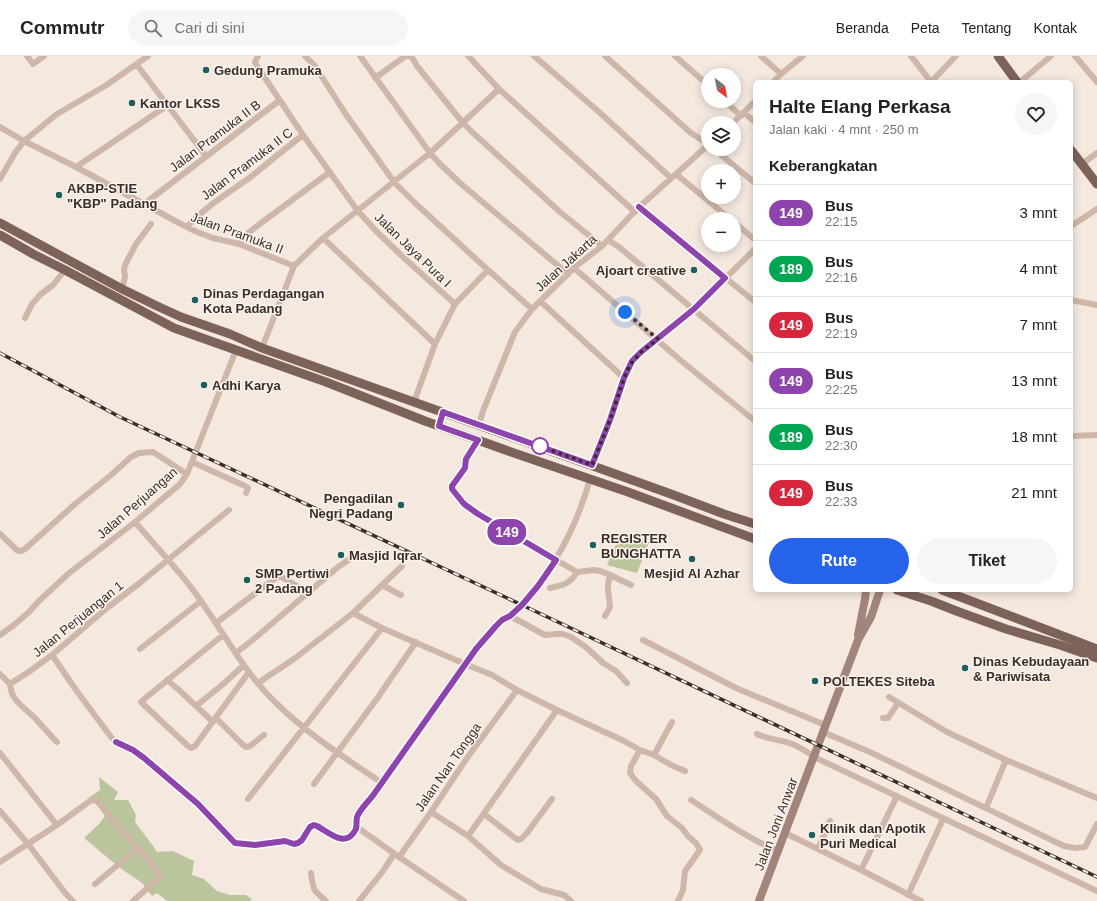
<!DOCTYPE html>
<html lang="id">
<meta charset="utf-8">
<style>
body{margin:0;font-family:Arial,sans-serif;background:#f6f6f6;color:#222;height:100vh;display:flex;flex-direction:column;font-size:15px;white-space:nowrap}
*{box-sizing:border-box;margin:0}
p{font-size:13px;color:#767676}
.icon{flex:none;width:22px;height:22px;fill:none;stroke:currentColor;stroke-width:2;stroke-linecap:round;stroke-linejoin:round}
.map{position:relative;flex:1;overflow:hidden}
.panel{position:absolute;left:753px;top:24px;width:320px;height:512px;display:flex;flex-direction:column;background:#fff;border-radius:6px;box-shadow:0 2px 10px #0003}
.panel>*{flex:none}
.badge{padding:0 8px;border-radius:13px;font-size:14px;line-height:26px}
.needle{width:26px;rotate:148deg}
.controls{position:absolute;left:701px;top:12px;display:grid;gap:8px}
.controls a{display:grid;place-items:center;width:40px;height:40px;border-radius:50%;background:#fff;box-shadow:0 2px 10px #0003;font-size:20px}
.you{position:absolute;width:20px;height:20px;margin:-10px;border:3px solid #fff;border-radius:50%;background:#1a73e8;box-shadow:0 0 0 6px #1a73e833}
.map>.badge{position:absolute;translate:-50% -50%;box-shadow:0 0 0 2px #fff}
h2{padding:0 16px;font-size:15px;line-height:36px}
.round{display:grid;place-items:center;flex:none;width:42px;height:42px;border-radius:21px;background:#f6f6f6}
.headline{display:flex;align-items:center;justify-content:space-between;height:68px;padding:0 16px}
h1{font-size:19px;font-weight:700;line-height:30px}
.action{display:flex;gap:8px;margin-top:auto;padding:8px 16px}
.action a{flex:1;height:46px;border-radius:24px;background:#2563eb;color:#fff;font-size:16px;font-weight:700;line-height:46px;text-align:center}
.action a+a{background:#f6f6f6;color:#222}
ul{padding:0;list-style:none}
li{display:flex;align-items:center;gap:12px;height:56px;padding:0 16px;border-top:1px solid #e0e0e0}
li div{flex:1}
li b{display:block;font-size:15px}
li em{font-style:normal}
li .badge{min-width:44px;font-weight:700;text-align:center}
header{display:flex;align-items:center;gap:24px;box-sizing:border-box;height:56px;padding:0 20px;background:#fff;border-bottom:1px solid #e0e0e0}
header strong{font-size:19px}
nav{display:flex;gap:22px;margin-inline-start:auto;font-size:14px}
.search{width:280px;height:36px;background:#f6f6f6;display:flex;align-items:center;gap:10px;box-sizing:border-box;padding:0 14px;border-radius:22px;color:#767676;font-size:15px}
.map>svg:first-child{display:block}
</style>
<header>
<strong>Commutr</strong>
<div class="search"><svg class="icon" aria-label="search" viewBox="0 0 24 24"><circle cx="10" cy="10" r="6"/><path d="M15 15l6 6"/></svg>Cari di sini</div>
<nav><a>Beranda</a><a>Peta</a><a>Tentang</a><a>Kontak</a></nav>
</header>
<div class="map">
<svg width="1097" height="845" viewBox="0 0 1097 845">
<rect width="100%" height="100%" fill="#f4e8df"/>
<path fill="#bbc59d" d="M621,477l28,9 -12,31 -30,-8z
M99,721l19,15 -4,8h14l8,15 -1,7c7,10 15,19 22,30l16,-1 21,10 -2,14 12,4 13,12 13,4h16l6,4 -2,2h-83l-10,-8 -5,3 -10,-13 -22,-15 -36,-30 15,-14 6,-8 -8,-11 -9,-7 12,-8z"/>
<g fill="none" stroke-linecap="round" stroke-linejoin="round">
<path stroke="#ceb7a9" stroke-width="6" d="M27,0l6,8 11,-8
M148,0l-43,30 -48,28 -33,27 52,26 103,56 18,9 16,6 26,6 55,22
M258,0l-3,6 2,4 46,69 54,75 19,21 27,26 52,47
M305,0l10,10 30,47 49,69 21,21 73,67 44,39
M360,0l70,97 9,10 21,20 108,91
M410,0l3,3 4,7 46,57 8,8 89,81 42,34
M468,0l31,33 136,123
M534,0l64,55 73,67
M605,0l86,77 17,11
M675,0l33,29
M761,0l20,18
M911,0l20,26
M1075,0l22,26
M137,9l69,91
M375,22l29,-21 3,-1
M773,26l8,-8 22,-18
M931,26l25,-26
M1020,26l31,-26
M725,45l16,15
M744,57l11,9
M733,67l22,-22
M0,71l24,14 -9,12 -15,26
M714,93l41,34
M1082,108l15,-11
M76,111l92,-62
M676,118l54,45
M144,148l136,-104
M639,151l116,95
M734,166l21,18
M1071,170l26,-17
M187,171c19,-21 43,-35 65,-51 17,-14 34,-28 51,-41
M323,182l112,106
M608,184l11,7 136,114
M239,188l8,-10 14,-11 69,-51
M574,212l105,91 76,62
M122,233l3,-12 -1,-8 2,-6 10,-19 15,-20
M1071,244l26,5
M540,245l84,77
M25,262l7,-14 9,-10 12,-9 12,-15
M262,292l32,-82 29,-28 107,-85 69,-64
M414,346l21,-58 20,-40 33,-34
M479,369l4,-14 32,-79 17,-23 42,-41 28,-22 37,-39 37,-33 32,-29
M1071,380l26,-1
M478,384l-12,19 -1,10 -14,18 13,17 14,11 99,57 17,-2 6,1 8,3 23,11
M192,406l53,24 3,2 -2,5
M592,409l18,-45 14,-42 9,-17 8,-10 53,-42 61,-60
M135,466c22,26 47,51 66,79 24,34 44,72 74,101 31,31 70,56 107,81
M0,478l18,17h3l4,-2 50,-45 36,-29 20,-18 8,-4 14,-1 34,22
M382,529l19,10
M550,532c13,-3 20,-4 27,-16
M353,557l29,15 83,36 27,11 25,15 40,20 67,31 16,9 14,5 17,10 14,6
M510,560l35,19 11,-1h7l8,3 16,11 16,15 13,8 11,12
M605,560l5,-9 -2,-18v-5l2,-9
M216,567l61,-46h4l27,15
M0,579l14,-10 15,-13 10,-11 29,-27 67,-52 44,-37 8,-11 49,-124
M223,579l-80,65 -2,2 2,2 45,42 3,2 4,-2 54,-74
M643,584l93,48 89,37
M140,593l61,-48
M236,597l19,-15 83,-71 15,-10
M52,599l24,35 35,47 5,5 17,8 11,8 44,37 20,18 27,30 20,2 30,-4 9,3 4,-1 4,-3 8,-13 4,-2c9,2 16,10 25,13 8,3 17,-4 17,-12 1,-4 0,-6 1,-9 4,-8 12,-16 17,-23 35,-51 69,-103 108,-151 6,-8 12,-17 20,-23 7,-4 14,-7 19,-14 33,-37 56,-80 69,-127
M0,618l10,10 20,-13 22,-16 55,-47 34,-26 56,-46 32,-26
M167,624l12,10 34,32
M258,627l36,-24 59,-46 49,-47
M10,628c1,17 14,23 25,34 7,8 14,16 22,24
M889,641l58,35 59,28 91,38
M196,650l26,-21 22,-20
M216,662l26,26 4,3 4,-1 14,-11
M883,662h5l10,-15
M823,676l49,21 192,93 11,2 10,-1 12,-23
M757,678c8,4 16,5 25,7 12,2 23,9 32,16l283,134
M640,694l-9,16 -1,7 6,8 20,18 11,17 15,12 6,8 8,7 4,7 -15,21 -2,19 -5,11
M0,697l57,72
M654,699l18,-33
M314,728l62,-84 40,-58
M248,743l134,-171
M691,744c28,18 56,38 87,51
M986,752l20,-48
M0,755l28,33 38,50 7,7
M431,756l37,24 33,29 40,24 23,6 7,6
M484,758l31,24 3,2 3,-1 6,-6 25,-34
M357,771l42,30 65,44
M785,777l76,37 60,31
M468,780l89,-126
M818,793l12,-28
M399,801l32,-45 36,-54 50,-68
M0,806l57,-37 33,-24 4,-1 3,1 63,73 -1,4 -26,23
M861,814l36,-74
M311,817c2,17 2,17 15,28
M95,828l43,-36
M908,839l35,-76
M359,845l24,-30 11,-17"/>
<path stroke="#a2857a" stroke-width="8" d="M858,579l7,-36 1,-9
M759,845l99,-261 13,-23 9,-27"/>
<path stroke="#7d625a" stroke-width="9" d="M998,0l19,26
M1071,94l26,34
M0,167l122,66 35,17 24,11 49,17 32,14 267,95 142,51 53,20 31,10
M0,179l33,19 32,16 109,58 152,54 99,39 86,31 117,40 127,47
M897,534l34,11 28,11 47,17 54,16 37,13
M942,534l155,59"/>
<defs>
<path id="rail" d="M0,297l120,64 402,188 575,272"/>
</defs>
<use href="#rail" stroke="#3b2d29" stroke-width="3.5"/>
<use href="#rail" stroke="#fbf3ec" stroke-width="2" stroke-dasharray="6" stroke-linecap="butt"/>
</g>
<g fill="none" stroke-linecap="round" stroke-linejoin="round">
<defs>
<path id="line" d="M116,686l17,8 11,8 54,46 37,39 20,2 30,-4 9,3 4,-1 4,-3 8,-13 4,-2 3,1c13,7 29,23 39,3 1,-4 0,-8 1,-12 3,-8 12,-16 17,-23l102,-145 20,-23 6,-6 8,-4 12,-11 16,-19 18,-26 -78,-46 -14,-10 -12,-15v-3l13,-18 1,-9 12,-19 -39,-14 4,-14 149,53 18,-45 14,-42 8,-17 9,-9 53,-43 31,-31 -86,-71"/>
</defs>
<use href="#line" stroke="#fff" stroke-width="9"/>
<use href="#line" stroke="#8e44ad" stroke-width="6"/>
<path stroke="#3b2d29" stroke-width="4" stroke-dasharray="0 7.2" d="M540,390l52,19 18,-45 14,-42 6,-13 11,-13 17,-13 -33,-27"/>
</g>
<g fill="#1c5f5e" stroke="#fbf3ec" stroke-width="1.5">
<circle cx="206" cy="14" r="4"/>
<circle cx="132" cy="47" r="4"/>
<circle cx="59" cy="139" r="4"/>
<circle cx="694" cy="214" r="4"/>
<circle cx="195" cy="244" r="4"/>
<circle cx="204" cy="329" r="4"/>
<circle cx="401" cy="449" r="4"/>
<circle cx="593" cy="489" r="4"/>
<circle cx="341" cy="499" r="4"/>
<circle cx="692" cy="503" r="4"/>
<circle cx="247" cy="524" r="4"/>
<circle cx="965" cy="612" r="4"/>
<circle cx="815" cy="625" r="4"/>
<circle cx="812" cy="779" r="4"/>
</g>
<circle fill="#fff" stroke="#8e44ad" stroke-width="2" cx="540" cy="390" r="8"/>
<g text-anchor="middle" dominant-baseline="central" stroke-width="3" stroke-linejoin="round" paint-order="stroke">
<g font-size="13" font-weight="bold" fill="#3b2d29" stroke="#fbf3ec" text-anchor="start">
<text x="214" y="14">Gedung Pramuka</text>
<text x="140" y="47">Kantor LKSS</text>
<text x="67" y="132">AKBP-STIE<tspan x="67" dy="15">"KBP" Padang</tspan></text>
<text x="686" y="214" text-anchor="end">Ajoart creative</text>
<text x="203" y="237">Dinas Perdagangan<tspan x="203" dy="15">Kota Padang</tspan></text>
<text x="212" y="329">Adhi Karya</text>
<text x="393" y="442" text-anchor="end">Pengadilan<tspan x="393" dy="15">Negri Padang</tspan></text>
<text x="601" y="482">REGISTER<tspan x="601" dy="15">BUNGHATTA</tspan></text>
<text x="349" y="499">Masjid Iqrar</text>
<text x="255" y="517">SMP Pertiwi<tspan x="255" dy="15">2 Padang</tspan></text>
<text x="692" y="517" text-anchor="middle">Mesjid Al Azhar</text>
<text x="973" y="605">Dinas Kebudayaan<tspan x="973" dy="15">&amp; Pariwisata</tspan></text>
<text x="823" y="625">POLTEKES Siteba</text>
<text x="820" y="772">Klinik dan Apotik<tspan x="820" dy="15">Puri Medical</tspan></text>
</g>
<g font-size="13" fill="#3b2d29" stroke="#fbf3ec">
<text transform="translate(215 80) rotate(-37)">Jalan Pramuka II B</text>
<text transform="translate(247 108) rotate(-37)">Jalan Pramuka II C</text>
<text transform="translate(237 177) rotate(20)">Jalan Pramuka II</text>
<text transform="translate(413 194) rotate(44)">Jalan Jaya Pura I</text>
<text transform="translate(566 207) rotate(-42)">Jalan Jakarta</text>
<text transform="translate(137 447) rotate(-41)">Jalan Perjuangan</text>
<text transform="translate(78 563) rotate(-39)">Jalan Perjuangan 1</text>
<text transform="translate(448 711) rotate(-55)">Jalan Nan Tongga</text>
<text transform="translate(776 768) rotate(-69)">Jalan Joni Anwar</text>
</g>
</g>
</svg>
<div class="controls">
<a><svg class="needle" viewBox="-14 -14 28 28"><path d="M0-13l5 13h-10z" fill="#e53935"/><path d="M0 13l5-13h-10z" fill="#767676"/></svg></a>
<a><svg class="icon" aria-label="layers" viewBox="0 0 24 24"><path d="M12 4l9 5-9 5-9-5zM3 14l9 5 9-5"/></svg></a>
<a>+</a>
<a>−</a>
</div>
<div class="you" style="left:625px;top:256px"></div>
<b class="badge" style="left:507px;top:476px;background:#8e44ad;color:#fff">149</b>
<section class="panel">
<div class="headline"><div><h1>Halte Elang Perkasa</h1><p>Jalan kaki · 4 mnt · 250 m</p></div><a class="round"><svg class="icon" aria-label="heart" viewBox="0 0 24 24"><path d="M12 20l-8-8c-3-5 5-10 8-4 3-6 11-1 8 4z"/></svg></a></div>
<h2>Keberangkatan</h2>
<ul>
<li><span class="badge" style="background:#8e44ad;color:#fff">149</span><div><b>Bus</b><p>22:15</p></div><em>3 mnt</em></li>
<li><span class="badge" style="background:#00a651;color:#fff">189</span><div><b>Bus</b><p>22:16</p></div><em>4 mnt</em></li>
<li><span class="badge" style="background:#d7263d;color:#fff">149</span><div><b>Bus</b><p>22:19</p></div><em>7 mnt</em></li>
<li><span class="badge" style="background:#8e44ad;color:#fff">149</span><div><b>Bus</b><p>22:25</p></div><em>13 mnt</em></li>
<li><span class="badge" style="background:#00a651;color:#fff">189</span><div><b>Bus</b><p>22:30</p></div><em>18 mnt</em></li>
<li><span class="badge" style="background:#d7263d;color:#fff">149</span><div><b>Bus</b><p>22:33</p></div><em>21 mnt</em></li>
</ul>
<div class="action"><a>Rute</a><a>Tiket</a></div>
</section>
</div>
